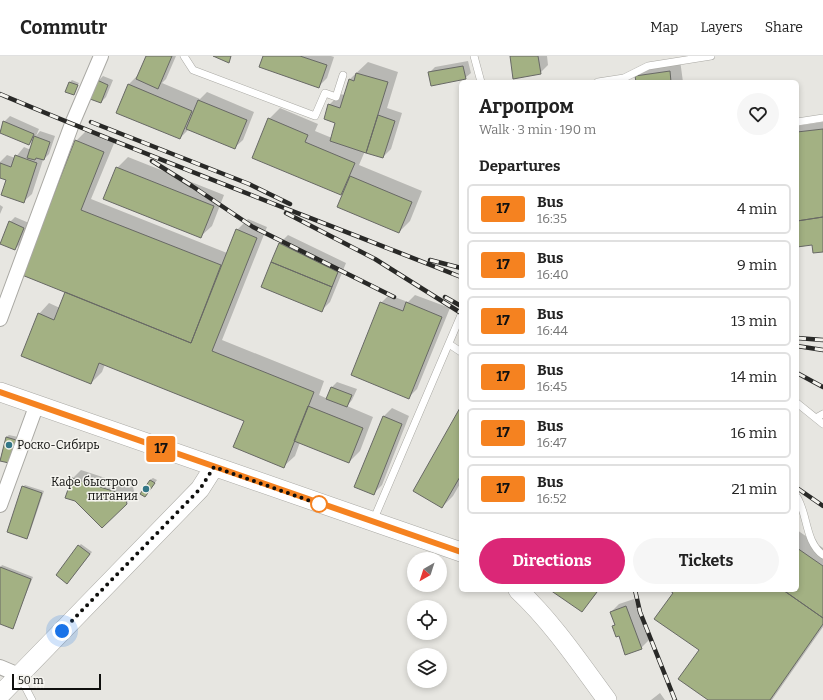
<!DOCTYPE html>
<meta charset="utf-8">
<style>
body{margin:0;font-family:Bitter,serif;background:#f6f6f6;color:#222;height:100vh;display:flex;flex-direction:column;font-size:15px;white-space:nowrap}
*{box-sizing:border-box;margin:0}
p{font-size:13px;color:#767676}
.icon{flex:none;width:22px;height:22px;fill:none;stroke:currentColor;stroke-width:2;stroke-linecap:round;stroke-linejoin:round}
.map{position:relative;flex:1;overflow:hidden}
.sheet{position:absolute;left:459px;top:24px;width:340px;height:512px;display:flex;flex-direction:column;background:#fff;border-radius:6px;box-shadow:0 2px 6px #0003}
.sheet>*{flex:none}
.badge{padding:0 8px;border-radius:3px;font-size:14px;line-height:26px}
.needle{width:26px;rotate:219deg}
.controls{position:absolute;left:407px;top:496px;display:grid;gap:8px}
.controls a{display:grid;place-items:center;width:40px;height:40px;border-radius:50%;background:#fff;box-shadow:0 2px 6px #0003;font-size:20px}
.scale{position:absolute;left:12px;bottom:10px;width:89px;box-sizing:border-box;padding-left:4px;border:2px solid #0f0f0d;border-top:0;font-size:11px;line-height:14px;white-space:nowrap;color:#0f0f0d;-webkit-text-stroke:3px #f5f4ef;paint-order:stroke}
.you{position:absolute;width:20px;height:20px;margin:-10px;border:3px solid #fff;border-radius:50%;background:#1a73e8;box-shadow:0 0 0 6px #1a73e833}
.map>.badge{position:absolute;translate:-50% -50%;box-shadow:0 0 0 2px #fff}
h2{padding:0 20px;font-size:15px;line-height:36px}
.round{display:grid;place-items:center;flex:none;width:42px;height:42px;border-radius:21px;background:#f6f6f6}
.overview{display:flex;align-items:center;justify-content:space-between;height:68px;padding:0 20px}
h1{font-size:19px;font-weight:700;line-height:30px}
.action{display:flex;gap:8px;margin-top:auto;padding:8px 20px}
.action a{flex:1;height:46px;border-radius:24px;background:#db2777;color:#fff;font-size:16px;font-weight:700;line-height:46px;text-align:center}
.action a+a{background:#f6f6f6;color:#222}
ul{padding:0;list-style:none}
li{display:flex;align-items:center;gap:12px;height:50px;margin:0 8px 6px;padding:0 12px;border:2px solid #e0e0e0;border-radius:6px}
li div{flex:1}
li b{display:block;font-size:15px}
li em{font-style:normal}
li .badge{min-width:44px;font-weight:700;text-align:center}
header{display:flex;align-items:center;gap:24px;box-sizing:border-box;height:56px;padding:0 20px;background:#fff;border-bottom:1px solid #e0e0e0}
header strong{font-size:19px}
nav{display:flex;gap:22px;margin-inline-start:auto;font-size:14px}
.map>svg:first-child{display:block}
</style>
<header>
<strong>Commutr</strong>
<nav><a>Map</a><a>Layers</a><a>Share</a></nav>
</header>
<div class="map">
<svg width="823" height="644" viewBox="0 0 823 644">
<rect width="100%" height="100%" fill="#e7e6e1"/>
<path fill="#0003" d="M147,0h29l-10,23 -4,4 38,16 7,-7 47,20 -11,28 -9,8 -45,-19 -9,9 -51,-54 10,-10z
M264,0h67l3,1 -7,21 -9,9z
M511,0h36l1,9 -8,8z
M680,4l3,22h-46l-1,-6 11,-11z
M468,5l3,12 -6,5 -35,-6 5,-5z
M368,6l30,10 -11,36 15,5 -11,36 -8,8 -14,-8 -4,2 -6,14 63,26 -12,30 -11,11 -56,-37 -90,-38 16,-38 11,-11 38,16 -3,7 17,7 5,-16 -8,-17 11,-11 5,1 5,-16z
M103,20l10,4 -7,17 -5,5 -3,-21z
M72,24l7,3 -6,11 -3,-12z
M10,60l29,13 -3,7 4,-5 15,5 -6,18 -6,6 -11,34 -9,8 -16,-22 -7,-3v-15l7,-7 8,3 9,-11 7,3 3,-11 -5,5 -29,-13 4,-9z
M823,66v129l-10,-7 -16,2v-120z
M87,74l28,11 -24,58 136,54 10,-23 11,-11 19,8 -45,113 102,41 -5,14 9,4 4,-12 5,-5 20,7 -5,11 -5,6 26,11 -13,34 -11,11 -49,-20 -5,14 -11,10 -39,-46 -140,-56 -3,8 -11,11 -52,-69 10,-11 11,5 7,-16 9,-151z
M128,101l96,38 -12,31 -11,10 -84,-68z
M0,149l3,2 -3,7z
M15,161l14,6 -9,21 -5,5 -5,-27z
M288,179l58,28 -16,39 -8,8 -60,-24 18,-43z
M389,239l19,7 7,-7 35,13 -33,81 -8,8 -28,-94z
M392,352l17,8 -27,69 -9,9 10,-77z
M461,352v74l-8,14 -11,11z
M9,379l9,2 -9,25 -9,-2 6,-23z
M81,414l52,17 2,8 -33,31 -26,-26 -10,-2 7,-20z
M153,422l4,2 -10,14 3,-14z
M25,429l19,6 -15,44 -2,3 -4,-51z
M797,474l26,18v79l-51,73h-62l-10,-50 -26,-58 -3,-2h126z
M81,488l11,8 -22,28 9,-34z
M2,509l31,12 -21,51 -12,-5v-55z
M552,534h47l-17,21z
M634,543l15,41 -8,8 -28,-22 2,-2 -4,-12 8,-8z
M660,637l5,7h-14z"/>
<path fill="#a3b183" stroke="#686965" d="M146,0h26l-14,33 -22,-10z
M213,0h18l-2,7z
M263,0h37l27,9 -8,23 -60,-21z
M510,0h28l3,18 -28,5z
M463,10l3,13 -35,7 -3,-14z
M670,15l1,11h-35l-1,-6z
M356,17l32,9 -22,71 -36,-12 5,-18 -11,-4 4,-15 12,4 9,-29 5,2z
M97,24l11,5 -7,18 -11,-4z
M69,26l9,3 -4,10 -9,-3z
M128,28l64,27 -12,28 -64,-26z
M198,44l49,20 -12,29 -49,-20z
M378,59l17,6 -12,37 -17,-5z
M268,62l40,17 -3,7 50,21 -14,32 -89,-37z
M3,65l31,13 -5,11 -29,-12z
M823,73v88l-26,4v-89z
M34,80l16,6 -6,18 -8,-2 -1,2 -8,-2z
M75,84l29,12 -23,58 140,55 -30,78 -169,-68z
M15,99l22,8 -13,40 -23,-8 5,-15 -6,-2v-15l11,4z
M116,111l98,39 -13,32 -98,-39z
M350,120l62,26 -13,31 -62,-26z
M823,161v35l-10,1 -1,-8 -15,2v-26z
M9,165l15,7 -9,22 -15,-6z
M236,173l21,9 -45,113 102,41 -30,76 -51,-21 11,-26 -145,-58 -8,21 -70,-28 17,-43 16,7 11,-28 126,51z
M279,187l59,29 -6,15 -61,-25z
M271,206l61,25 -10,25 -61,-25z
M380,246l23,9 3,-9 36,15 -33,82 -58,-24z
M331,331l21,8 -5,12 -21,-8z
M308,350l55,22 -14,35 -55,-22z
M461,350v69l-19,33 -29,-17z
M383,360l19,8 -28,71 -20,-8z
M6,381l10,3 -7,23 -9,-2z
M72,422l53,17 2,9 -25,24 -27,-27 -10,-3z
M150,424l5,3 -10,14 -5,-3z
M22,430l20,7 -15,46 -20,-7z
M78,489l12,9 -23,30 -11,-9z
M797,492l26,18v52l-40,-28h14z
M0,511l31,12 -18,50 -13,-5z
M550,534h44l3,2 -15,20z
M669,534h114l40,28v6l-53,76h-62l-30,-21 21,-29 -45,-31 19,-26z
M626,550l16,43 -17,6 -6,-19 -3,1 -4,-11 3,-1 -5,-13z"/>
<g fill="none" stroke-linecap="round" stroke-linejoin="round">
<defs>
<path id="lane" d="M184,0l9,14 122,46 10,-23 11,4 7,-22
M474,0l7,26
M598,26l26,-4 24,-12 63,-10
M797,66l26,-4
M449,288l12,8
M797,347l26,21
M816,362l7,-4
M797,441c11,18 8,45 26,58
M373,465l88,-206
M20,621l12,23"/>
<path id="street" d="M0,263l72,-195 29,-68
M0,449l37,-101
M0,611l19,8"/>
<path id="secondary" d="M0,336l461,160
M518,534c35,33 61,72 89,110
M0,639l200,-206 14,-22"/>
</defs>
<use href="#lane" stroke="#a9a8a3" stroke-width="8"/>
<use href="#street" stroke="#a9a8a3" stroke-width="16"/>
<use href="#secondary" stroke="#a9a8a3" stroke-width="20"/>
<use href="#lane" stroke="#fff" stroke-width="7"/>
<use href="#street" stroke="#fff" stroke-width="14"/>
<use href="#secondary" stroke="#fff" stroke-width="19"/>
<defs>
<path id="rail" d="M0,38c152,64 307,122 461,183
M91,66l158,62 41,20
M152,105l40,25 61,41 141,70
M286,157l89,46 86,54
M430,204l31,8
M445,241l16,9
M797,282l26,2
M797,290l26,4
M797,317l26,14
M797,432l26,18
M635,534l5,22 35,88"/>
</defs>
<use href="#rail" stroke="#292927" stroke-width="4.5"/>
<use href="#rail" stroke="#f5f4ef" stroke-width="3" stroke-dasharray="9" stroke-linecap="butt"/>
</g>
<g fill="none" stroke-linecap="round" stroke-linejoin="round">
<defs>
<path id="line" d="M0,336l461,160"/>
</defs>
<use href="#line" stroke="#fff" stroke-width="9"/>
<use href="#line" stroke="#f58220" stroke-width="6"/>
<path stroke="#0f0f0d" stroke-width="4" stroke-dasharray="0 7.2" d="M62,575l138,-142 14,-22 105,37"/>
</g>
<g fill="#337687" stroke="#f5f4ef" stroke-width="1.5">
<circle cx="9" cy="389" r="4"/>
<circle cx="146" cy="433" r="4"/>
</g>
<circle fill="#fff" stroke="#f58220" stroke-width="2" cx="319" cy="448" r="8"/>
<g text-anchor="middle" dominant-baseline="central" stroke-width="3" stroke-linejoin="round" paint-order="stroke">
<g font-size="12" fill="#0f0f0d" stroke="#f5f4ef" text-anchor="start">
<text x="17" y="389">Роско-Сибирь</text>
<text x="138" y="426" text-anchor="end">Кафе быстрого<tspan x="138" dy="14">питания</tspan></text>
</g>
</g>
</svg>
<div class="controls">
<a><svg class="needle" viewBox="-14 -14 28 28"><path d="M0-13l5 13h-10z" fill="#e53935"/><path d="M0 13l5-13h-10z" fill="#767676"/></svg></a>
<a><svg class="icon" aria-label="locate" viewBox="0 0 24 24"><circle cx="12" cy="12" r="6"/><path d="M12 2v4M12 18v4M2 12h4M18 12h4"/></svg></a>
<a><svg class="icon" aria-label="layers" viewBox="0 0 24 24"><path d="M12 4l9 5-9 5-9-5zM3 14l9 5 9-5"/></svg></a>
</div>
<div class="scale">50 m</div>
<div class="you" style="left:62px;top:575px"></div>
<b class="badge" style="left:161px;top:393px;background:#f58220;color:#111">17</b>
<section class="sheet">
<div class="overview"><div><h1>Агропром</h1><p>Walk · 3 min · 190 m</p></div><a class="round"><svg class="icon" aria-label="heart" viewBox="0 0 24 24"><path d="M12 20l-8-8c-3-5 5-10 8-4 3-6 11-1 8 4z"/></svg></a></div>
<h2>Departures</h2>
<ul>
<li><span class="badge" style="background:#f58220;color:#111">17</span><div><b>Bus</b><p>16:35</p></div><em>4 min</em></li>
<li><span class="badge" style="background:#f58220;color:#111">17</span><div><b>Bus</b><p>16:40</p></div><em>9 min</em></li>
<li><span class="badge" style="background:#f58220;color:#111">17</span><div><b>Bus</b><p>16:44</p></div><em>13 min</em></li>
<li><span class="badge" style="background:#f58220;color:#111">17</span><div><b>Bus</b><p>16:45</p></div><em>14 min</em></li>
<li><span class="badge" style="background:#f58220;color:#111">17</span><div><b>Bus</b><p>16:47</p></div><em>16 min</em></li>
<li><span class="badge" style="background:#f58220;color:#111">17</span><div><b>Bus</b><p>16:52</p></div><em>21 min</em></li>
</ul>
<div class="action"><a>Directions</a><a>Tickets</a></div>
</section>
</div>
